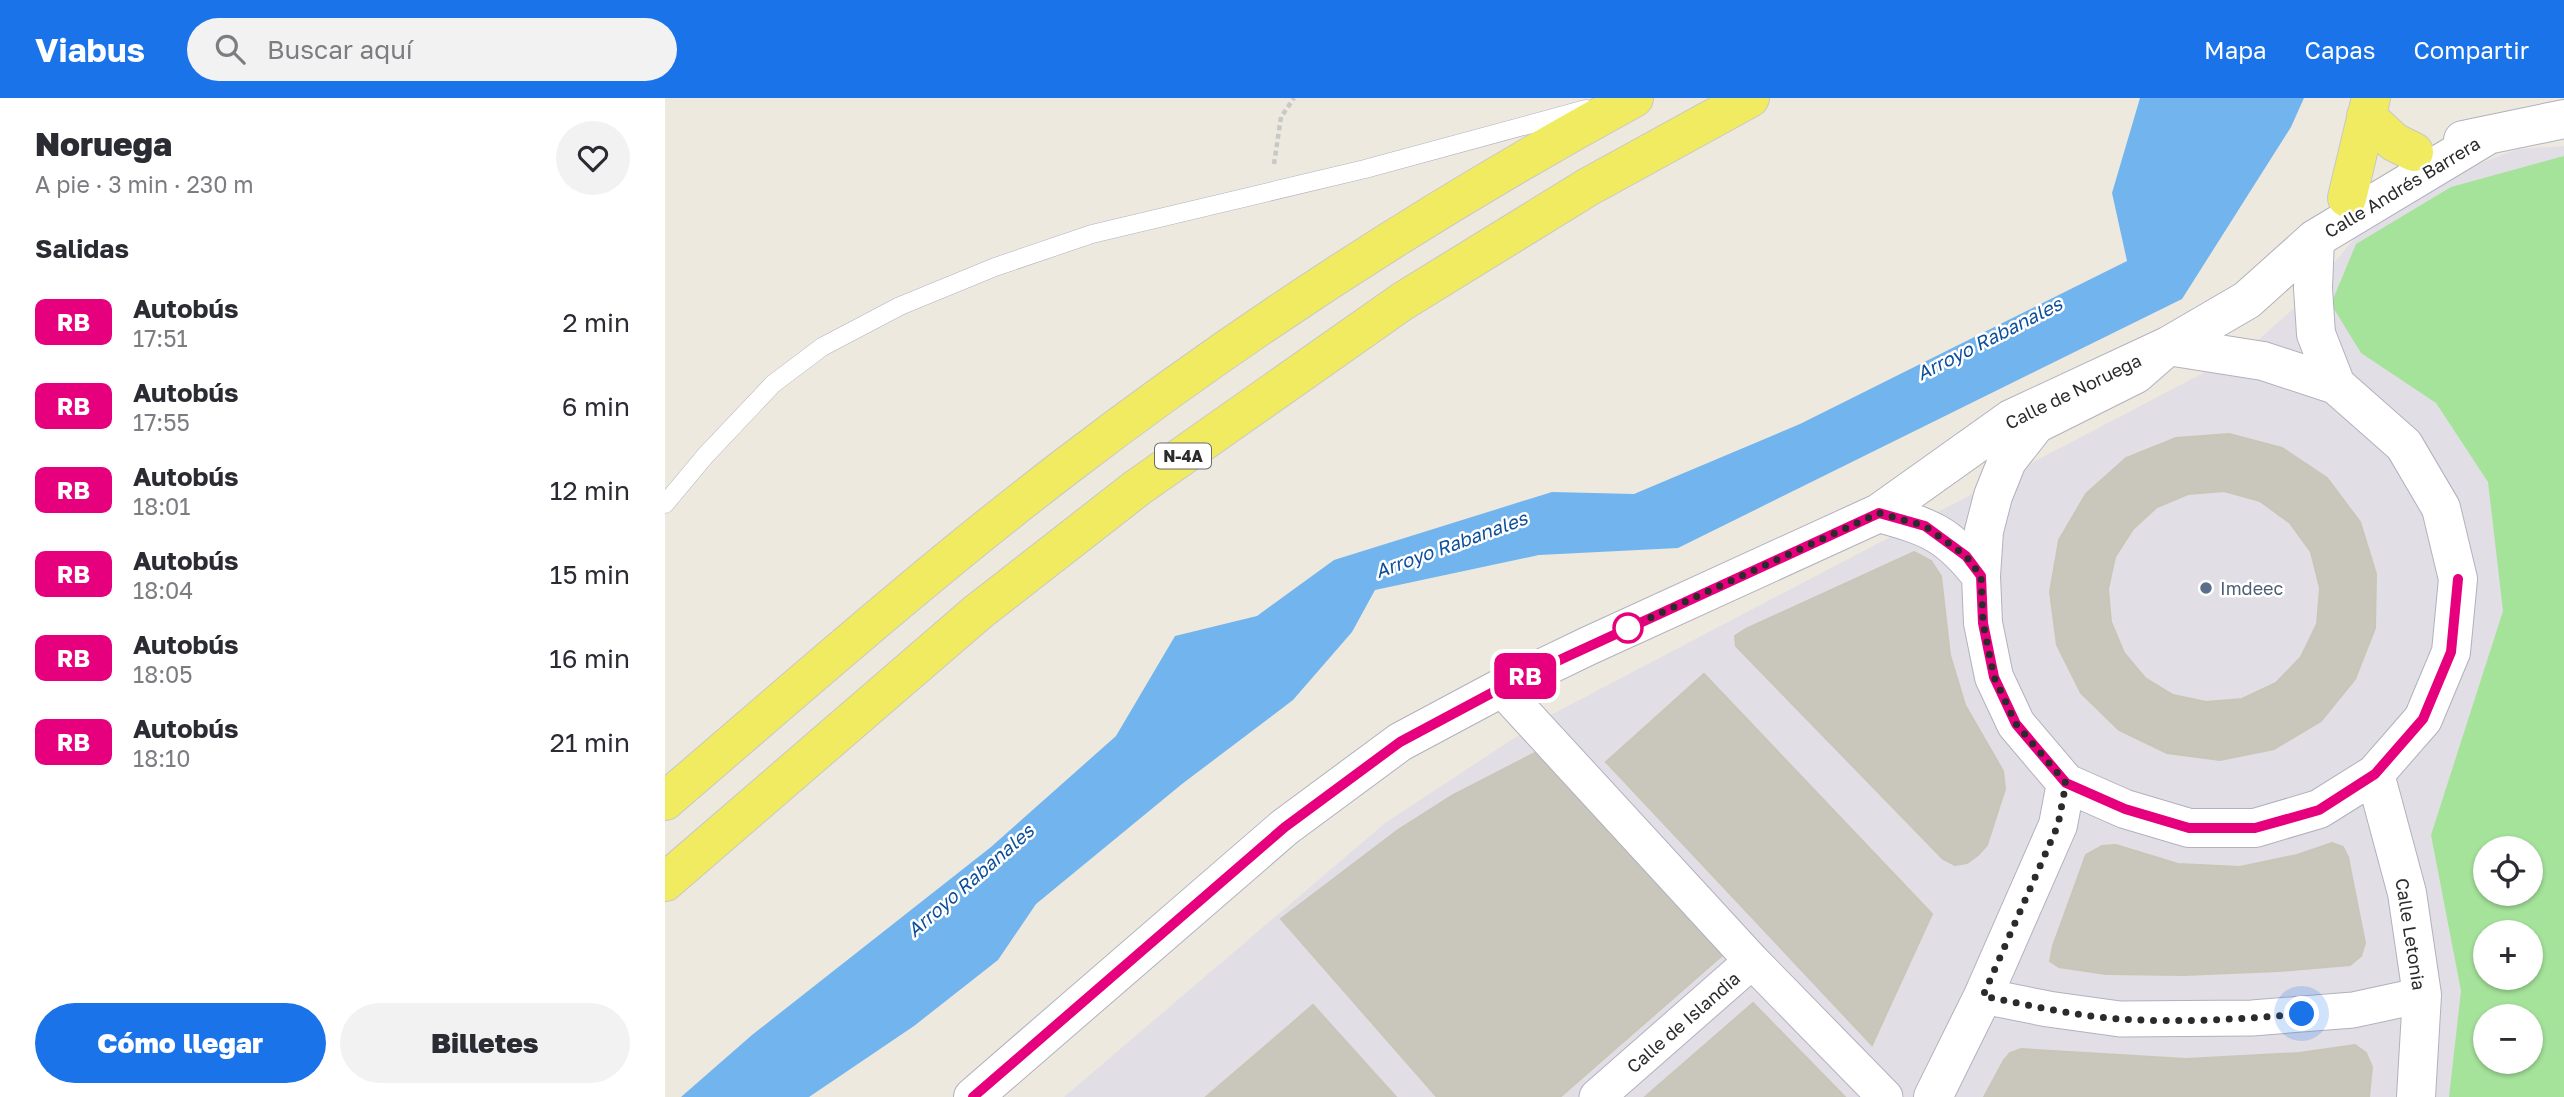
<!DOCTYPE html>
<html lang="es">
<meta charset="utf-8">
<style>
body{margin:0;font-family:"Golos Text",sans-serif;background:#f2f2f3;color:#2b2b33;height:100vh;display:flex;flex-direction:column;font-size:26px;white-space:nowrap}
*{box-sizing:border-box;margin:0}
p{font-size:23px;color:#7c7c81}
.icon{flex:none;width:38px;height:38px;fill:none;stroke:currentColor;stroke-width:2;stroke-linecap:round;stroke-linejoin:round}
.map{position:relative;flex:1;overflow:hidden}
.sheet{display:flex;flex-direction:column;background:#fff;width:665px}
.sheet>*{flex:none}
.badge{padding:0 14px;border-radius:10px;font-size:24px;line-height:46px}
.fabs{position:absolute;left:1808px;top:738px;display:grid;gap:14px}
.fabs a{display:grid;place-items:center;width:70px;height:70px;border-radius:50%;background:#fff;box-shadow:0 2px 5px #0004;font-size:35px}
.you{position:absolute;width:35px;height:35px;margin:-18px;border:5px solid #fff;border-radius:50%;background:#1a73e8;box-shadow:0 0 0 10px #1a73e833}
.map>.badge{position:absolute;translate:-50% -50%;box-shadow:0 0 0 4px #fff}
h2{padding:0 35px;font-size:26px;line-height:63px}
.round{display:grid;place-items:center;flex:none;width:74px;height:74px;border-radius:37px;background:#f2f2f3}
.overview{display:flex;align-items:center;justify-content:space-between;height:119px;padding:0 35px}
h1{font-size:33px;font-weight:800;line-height:52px}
.action{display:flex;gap:14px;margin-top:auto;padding:14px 35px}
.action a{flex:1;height:80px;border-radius:42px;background:#1a73e8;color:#fff;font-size:28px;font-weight:800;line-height:80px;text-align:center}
.action a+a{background:#f2f2f3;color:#2b2b33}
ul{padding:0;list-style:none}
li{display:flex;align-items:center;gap:21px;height:84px;padding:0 35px}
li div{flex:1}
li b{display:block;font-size:26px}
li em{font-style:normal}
li .badge{min-width:77px;font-weight:700;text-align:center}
header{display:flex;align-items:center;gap:42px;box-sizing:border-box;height:98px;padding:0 35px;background:#1a73e8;color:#fff}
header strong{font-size:33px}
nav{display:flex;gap:38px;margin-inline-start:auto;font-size:24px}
.search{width:490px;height:63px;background:#f2f2f3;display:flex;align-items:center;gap:18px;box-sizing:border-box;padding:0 24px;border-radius:38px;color:#7c7c81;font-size:26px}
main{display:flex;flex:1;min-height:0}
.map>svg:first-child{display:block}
</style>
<header>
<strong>Viabus</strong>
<div class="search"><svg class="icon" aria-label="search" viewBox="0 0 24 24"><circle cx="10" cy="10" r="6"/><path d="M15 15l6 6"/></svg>Buscar aquí</div>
<nav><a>Mapa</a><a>Capas</a><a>Compartir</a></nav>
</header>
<main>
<section class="sheet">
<div class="overview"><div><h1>Noruega</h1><p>A pie · 3 min · 230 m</p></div><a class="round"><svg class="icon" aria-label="heart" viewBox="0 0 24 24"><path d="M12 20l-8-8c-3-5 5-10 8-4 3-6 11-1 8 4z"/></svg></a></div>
<h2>Salidas</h2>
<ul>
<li><span class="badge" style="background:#e6007e;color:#fff">RB</span><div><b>Autobús</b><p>17:51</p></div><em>2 min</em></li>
<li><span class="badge" style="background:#e6007e;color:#fff">RB</span><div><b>Autobús</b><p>17:55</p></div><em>6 min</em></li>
<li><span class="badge" style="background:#e6007e;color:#fff">RB</span><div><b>Autobús</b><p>18:01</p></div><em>12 min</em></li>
<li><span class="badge" style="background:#e6007e;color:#fff">RB</span><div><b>Autobús</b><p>18:04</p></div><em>15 min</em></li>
<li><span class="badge" style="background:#e6007e;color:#fff">RB</span><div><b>Autobús</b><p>18:05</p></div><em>16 min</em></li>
<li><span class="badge" style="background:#e6007e;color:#fff">RB</span><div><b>Autobús</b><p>18:10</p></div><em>21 min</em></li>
</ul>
<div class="action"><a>Cómo llegar</a><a>Billetes</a></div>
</section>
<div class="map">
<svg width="1899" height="999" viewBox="0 0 1899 999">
<rect width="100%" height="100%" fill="#ede9de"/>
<path fill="#e2dee6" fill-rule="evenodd" d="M1899,48v951h-1500l321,-274 160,-105 702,-368 54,-48 60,-71 64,-47 93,-35zM1820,751h46v45h-46zM1820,835h46v45h-46zM1820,919h46v45h-46z"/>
<path fill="#a5e39b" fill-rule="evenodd" d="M1899,58v941h-115l12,-106 -30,-156 72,-224 -15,-129 -52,-79 -75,-50 -30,-49 25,-60 95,-57zM1820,751h46v45h-46zM1820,835h46v45h-46zM1820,919h46v45h-46z"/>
<path fill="#71b4ee" d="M1475,0h164l-13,29 -109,172 -504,249 -139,7 -164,35 -23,42 -59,68 -111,84 -146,120 -38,56 -84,66 -105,71h-128l71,-62 239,-188 125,-111 59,-100 82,-20 77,-56 218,-68 82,2 166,-70 327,-163 -15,-68z"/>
<path fill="#c9c7bc" stroke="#c8c6b7" stroke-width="2" fill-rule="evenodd" d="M1564,336l53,14 45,30 33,44 16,52 -1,54 -20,51 -34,42 -47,28 -54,11 -53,-7 -48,-23 -38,-37 -24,-48 -7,-53 9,-52 27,-46 40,-36 50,-20zM1559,393l36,10 30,22 21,29 9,36 -3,36 -16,33 -25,26 -34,16 -36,3 -33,-7 -28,-17 -21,-25 -13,-31 -3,-33 7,-32 18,-28 24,-22 31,-13z
M1249,454l17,9 10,15 9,79 15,50 38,66 2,18 -18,56 -9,10 -11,8 -12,2 -12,-6 -207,-213 -1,-10 11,-7z
M1039,576l228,240 -60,131 -266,-283z
M872,654l189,200 -166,145h-123l-156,-178 117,-89 55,-35z
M1667,745l11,4 5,10 17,86 -4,13 -11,9 -71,6 -95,4 -78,-1 -47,-7 -9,-6 3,-15 33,-91 16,-9 14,-1 62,19 62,3 57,-12z
M1088,905l92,94h-200z
M648,907l83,92h-190z
M1690,947l11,8 6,14 -3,30h-385l20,-37 6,-7 11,-4 165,10 113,-6z"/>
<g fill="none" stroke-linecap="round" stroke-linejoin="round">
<defs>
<path id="service" d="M0,406l40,-48 68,-72 49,-37 78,-41 95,-39 97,-33 273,-65 221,-60"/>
<path id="minor" d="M836,590l251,273
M1318,898l65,13 72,10 132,-1 101,-8 69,-15
M932,999l155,-136 133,136"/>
<path id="tertiary" d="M1798,42l101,-21
M1650,141l-2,49 3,46 20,51
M1503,248l95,15 73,24 68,60 37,63 17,71 -7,73 -28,67 -48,55 -56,35 -64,19h-66l-64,-19 -59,-26 -50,-59 -22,-47 -11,-54 -2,-47 3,-45 9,-35 14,-35 29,-37 100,-50z
M1214,415c50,14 69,20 102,63
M1710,676l32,119 15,102 -6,102
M308,999l312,-270 115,-85 101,-54 87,-42 291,-133 132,-94 157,-73 79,-46 68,-61 173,-104
M1268,999l50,-101 75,-171 8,-42"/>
<path id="primary" d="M1701,18l28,26 20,10
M1682,100l24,-100
M0,703c133,-114 264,-230 403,-336 179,-137 368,-259 566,-367
M0,784l313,-270 159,-124 266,-187 185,-114 162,-89"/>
</defs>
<use href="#service" stroke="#b1b1bf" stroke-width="19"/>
<use href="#minor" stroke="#b1b1bf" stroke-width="37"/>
<use href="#tertiary" stroke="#b1b1bf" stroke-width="40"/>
<use href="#primary" stroke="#c8c8c8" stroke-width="40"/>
<path stroke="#c8c8c8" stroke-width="4.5" stroke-dasharray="5 3.5" stroke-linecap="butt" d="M609,66l7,-47 13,-19"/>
<use href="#service" stroke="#fff" stroke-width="18"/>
<use href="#minor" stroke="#fff" stroke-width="35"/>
<use href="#tertiary" stroke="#fff" stroke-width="38"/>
<use href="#primary" stroke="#f0eb60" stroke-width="38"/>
</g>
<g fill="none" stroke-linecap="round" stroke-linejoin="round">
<defs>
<path id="line" d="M308,999l312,-270 115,-85 101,-54 65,-31 313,-144 46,13 41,30 15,20 2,47 11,54 22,47 50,59 59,26 64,19h66l43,-12 21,-6 56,-36 48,-55 28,-67 7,-73"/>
</defs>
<use href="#line" stroke="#fff" stroke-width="16"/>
<use href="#line" stroke="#e6007e" stroke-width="10"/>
<path stroke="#2b2b2b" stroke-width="7" stroke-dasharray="0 12.6" d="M963,530l251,-115 46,13 41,30 15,20 2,47 11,54 22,47 50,59 -8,42 -75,171c45,9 92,20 138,23 59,4 122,0 181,-5"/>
</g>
<circle fill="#5c6f8a" stroke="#fff" stroke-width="2.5" cx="1541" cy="490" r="7"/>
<circle fill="#fff" stroke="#e6007e" stroke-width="3.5" cx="963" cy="530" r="14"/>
<g text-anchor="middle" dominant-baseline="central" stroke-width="5" stroke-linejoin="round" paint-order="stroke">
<rect fill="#fff" stroke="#6b6b6b" stroke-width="2" x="490" y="345.5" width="56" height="25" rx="5"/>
<g font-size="16" font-weight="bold" fill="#2b2b2b">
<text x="518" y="358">N-4A</text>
</g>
<g font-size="18" fill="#2b2b2b" stroke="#fff">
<text transform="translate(1737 89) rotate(-31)">Calle Andrés Barrera</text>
<text transform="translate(1408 293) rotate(-26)">Calle de Noruega</text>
<text transform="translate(1746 836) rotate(81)">Calle Letonia</text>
<text transform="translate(1018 924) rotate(-41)">Calle de Islandia</text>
</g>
<g font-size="18" fill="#4e5e75" stroke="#fff" text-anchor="start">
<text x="1555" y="490">Imdeec</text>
</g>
<g font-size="19" font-style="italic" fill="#0e4f9c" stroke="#fff">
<text transform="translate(1324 240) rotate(-27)">Arroyo Rabanales</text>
<text transform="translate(786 446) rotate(-20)">Arroyo Rabanales</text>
<text transform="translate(305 782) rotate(-41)">Arroyo Rabanales</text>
</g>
</g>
</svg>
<div class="fabs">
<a><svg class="icon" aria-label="locate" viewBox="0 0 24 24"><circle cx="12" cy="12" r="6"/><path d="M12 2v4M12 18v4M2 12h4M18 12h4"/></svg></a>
<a>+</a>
<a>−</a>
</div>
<div class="you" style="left:1637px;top:916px"></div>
<b class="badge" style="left:860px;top:578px;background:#e6007e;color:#fff">RB</b>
</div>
</main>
